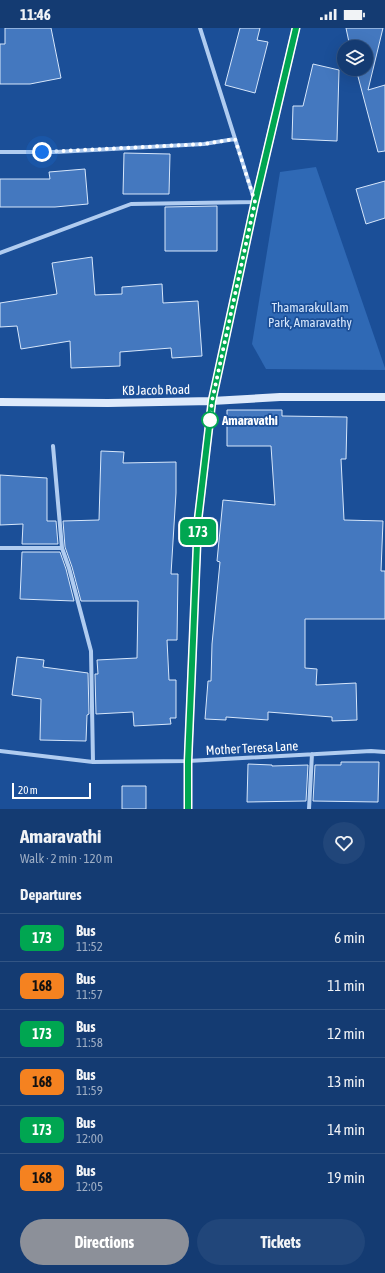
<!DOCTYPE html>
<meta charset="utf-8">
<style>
body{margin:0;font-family:"Asap Condensed",sans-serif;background:#21467a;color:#f1f3f6;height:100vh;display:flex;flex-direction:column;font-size:15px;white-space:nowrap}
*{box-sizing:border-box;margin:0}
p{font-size:13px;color:#9dadc4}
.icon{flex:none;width:22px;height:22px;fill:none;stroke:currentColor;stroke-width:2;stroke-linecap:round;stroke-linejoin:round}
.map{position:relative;height:781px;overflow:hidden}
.details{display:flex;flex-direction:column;background:#143b72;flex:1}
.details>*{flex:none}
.badge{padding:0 8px;border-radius:6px;font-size:14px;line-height:26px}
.fabs{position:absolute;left:337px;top:12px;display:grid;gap:8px}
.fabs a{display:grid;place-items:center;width:36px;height:36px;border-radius:50%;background:#143b72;box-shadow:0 4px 16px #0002,0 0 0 1px #335584;font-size:20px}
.scale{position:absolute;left:12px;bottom:10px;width:79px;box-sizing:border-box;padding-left:4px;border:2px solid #fff;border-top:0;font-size:11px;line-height:14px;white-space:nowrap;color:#fff;-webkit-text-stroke:3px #1b4f98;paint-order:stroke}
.you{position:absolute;width:20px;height:20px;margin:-10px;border:3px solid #fff;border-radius:50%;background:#1a73e8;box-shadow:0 0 0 6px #1a73e833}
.map>.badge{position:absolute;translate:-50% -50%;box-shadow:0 0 0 2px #fff}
h2{padding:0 20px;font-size:15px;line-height:36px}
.round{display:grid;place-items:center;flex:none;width:42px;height:42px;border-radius:21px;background:#21467a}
.overview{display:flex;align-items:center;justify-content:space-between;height:68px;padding:0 20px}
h1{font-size:19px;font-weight:700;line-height:30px}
.primary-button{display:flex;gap:8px;margin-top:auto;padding:8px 20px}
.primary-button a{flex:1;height:46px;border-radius:24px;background:#8c9099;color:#fff;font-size:16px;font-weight:700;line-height:46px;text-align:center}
.primary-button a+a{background:#21467a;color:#f1f3f6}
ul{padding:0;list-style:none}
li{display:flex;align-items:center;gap:12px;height:48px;padding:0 20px;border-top:1px solid #335584}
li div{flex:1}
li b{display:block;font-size:15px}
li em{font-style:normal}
li .badge{min-width:44px;font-weight:700;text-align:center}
.status{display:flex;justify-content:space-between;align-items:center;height:28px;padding:0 20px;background:#143b72;direction:ltr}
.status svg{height:11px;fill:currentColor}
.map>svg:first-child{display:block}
</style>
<div class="status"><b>11:46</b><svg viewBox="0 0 49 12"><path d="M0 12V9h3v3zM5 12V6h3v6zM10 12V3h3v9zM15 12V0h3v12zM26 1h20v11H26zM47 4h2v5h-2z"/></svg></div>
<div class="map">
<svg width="385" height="781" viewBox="0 0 385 781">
<rect width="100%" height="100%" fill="#1b4f98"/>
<path fill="#2f69b5" d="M316,139l69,201v2l-119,-1 -14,-25 28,-172z"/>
<path fill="#4478bf" stroke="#d7e7fb" d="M5,0h46l10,50 -31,6h-30v-40h5z
M240,0h20l-3,12 11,2 -13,51 -30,-8z
M346,0h37l-15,62 17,-5v66l-7,1 -22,-83h10v-22h-16z
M313,36l26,6 -2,71 -45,-2 1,-33h10z
M124,125l46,1 -1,40h-46z
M85,141l3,35 -33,3h-55v-28h50l-1,-7z
M385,153v37l-19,6 -10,-35z
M217,178v45h-52v-44z
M92,229l3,38 27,-1v-7l40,-3 1,19 35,-2 4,55 -30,2 -1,-10 -51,4v14l-49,2 -1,-27 -49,8 -4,-23 -17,1v-24l57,-9 -5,-31z
M227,382h55v6l65,1 -1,42h-5l3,61 39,1 -2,50h4v48h-80v49l12,1 -1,16 40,-2 1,37 -25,1v-4l-64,-5v8l-42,-3v3l-21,-1 3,-38h3l1,-37 8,-82 -3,-1 6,-61 52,5 -4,-59h-44z
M101,423l23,1 -1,11 53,-1v31l-5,81h7l-1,66h-10l2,40h7v38h-6l1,6 -37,2 -1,-14 -37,2 -1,-40h3l-1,-14 40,-2 1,-57h-57l-9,-34 -7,-20 -2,-26 36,-1z
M0,447l47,3v43h9l2,23h-36l1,-20 -23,1z
M22,524h38l6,17 8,32 -54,-2z
M17,629l27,3 -1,7 45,6 1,41 -2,1 -1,26 -46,-1 1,-41 -29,-4z
M341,734h38l-1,40 -65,-1 2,-36h26z
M248,736l24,1v1l36,-1 -2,36 -59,1z
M122,758h24v23h-24z"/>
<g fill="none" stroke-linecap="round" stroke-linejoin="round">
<path stroke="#b0ccf0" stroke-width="4" d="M0,124h56l148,-8 31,-5
M0,225l131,-49 124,-2 -55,-174
M53,418l9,102 7,20 22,83 2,111
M0,520h62
M0,723l93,11 95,-1 183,-10 14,1
M309,781l3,-55"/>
<path stroke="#deeafb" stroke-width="8" d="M0,374l108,1 104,-2 68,-4h105
M188,781v-48l10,-241 14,-119 43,-199 41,-174"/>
</g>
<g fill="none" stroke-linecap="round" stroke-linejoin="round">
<defs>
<path id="line" d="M188,781v-48l10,-241 14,-119 43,-199 41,-174"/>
</defs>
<use href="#line" stroke="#fff" stroke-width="9"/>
<use href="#line" stroke="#00a651" stroke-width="6"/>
<path stroke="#fff" stroke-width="4" stroke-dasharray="0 7.2" d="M42,124l162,-8 31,-5 20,63 -43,199 -2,19"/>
</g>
<circle fill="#fff" stroke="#00a651" stroke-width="2" cx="210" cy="392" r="8"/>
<g text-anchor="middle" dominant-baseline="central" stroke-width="3.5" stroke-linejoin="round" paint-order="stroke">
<g font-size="13" fill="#d7e7fb" stroke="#1b4f98">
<text x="310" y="279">Thamarakullam<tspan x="310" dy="15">Park, Amaravathy</tspan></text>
</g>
<g font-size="13" fill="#fff" stroke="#1b4f98">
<text transform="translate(156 362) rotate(-1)">KB Jacob Road</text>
<text transform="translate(252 720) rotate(-3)">Mother Teresa Lane</text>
</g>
<g font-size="13" font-weight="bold" fill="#fff" stroke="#1b4f98" text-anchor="start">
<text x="222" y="392">Amaravathi</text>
</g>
</g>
</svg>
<div class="fabs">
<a><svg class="icon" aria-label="layers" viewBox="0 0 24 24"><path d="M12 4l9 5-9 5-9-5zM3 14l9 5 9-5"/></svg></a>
</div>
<div class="scale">20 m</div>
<div class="you" style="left:42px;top:124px"></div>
<b class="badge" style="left:198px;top:504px;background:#00a651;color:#fff">173</b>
</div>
<section class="details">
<div class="overview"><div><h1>Amaravathi</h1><p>Walk · 2 min · 120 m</p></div><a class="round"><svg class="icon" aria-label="heart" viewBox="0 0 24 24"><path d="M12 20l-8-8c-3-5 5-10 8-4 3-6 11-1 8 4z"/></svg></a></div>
<h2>Departures</h2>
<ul>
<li><span class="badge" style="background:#00a651;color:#fff">173</span><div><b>Bus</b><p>11:52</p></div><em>6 min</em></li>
<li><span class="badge" style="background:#f58220;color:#111">168</span><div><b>Bus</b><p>11:57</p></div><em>11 min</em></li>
<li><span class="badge" style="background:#00a651;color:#fff">173</span><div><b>Bus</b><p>11:58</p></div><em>12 min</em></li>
<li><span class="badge" style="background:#f58220;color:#111">168</span><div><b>Bus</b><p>11:59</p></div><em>13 min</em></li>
<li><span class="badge" style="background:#00a651;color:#fff">173</span><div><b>Bus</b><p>12:00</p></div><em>14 min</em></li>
<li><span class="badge" style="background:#f58220;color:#111">168</span><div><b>Bus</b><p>12:05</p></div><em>19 min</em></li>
</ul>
<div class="primary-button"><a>Directions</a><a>Tickets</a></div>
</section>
